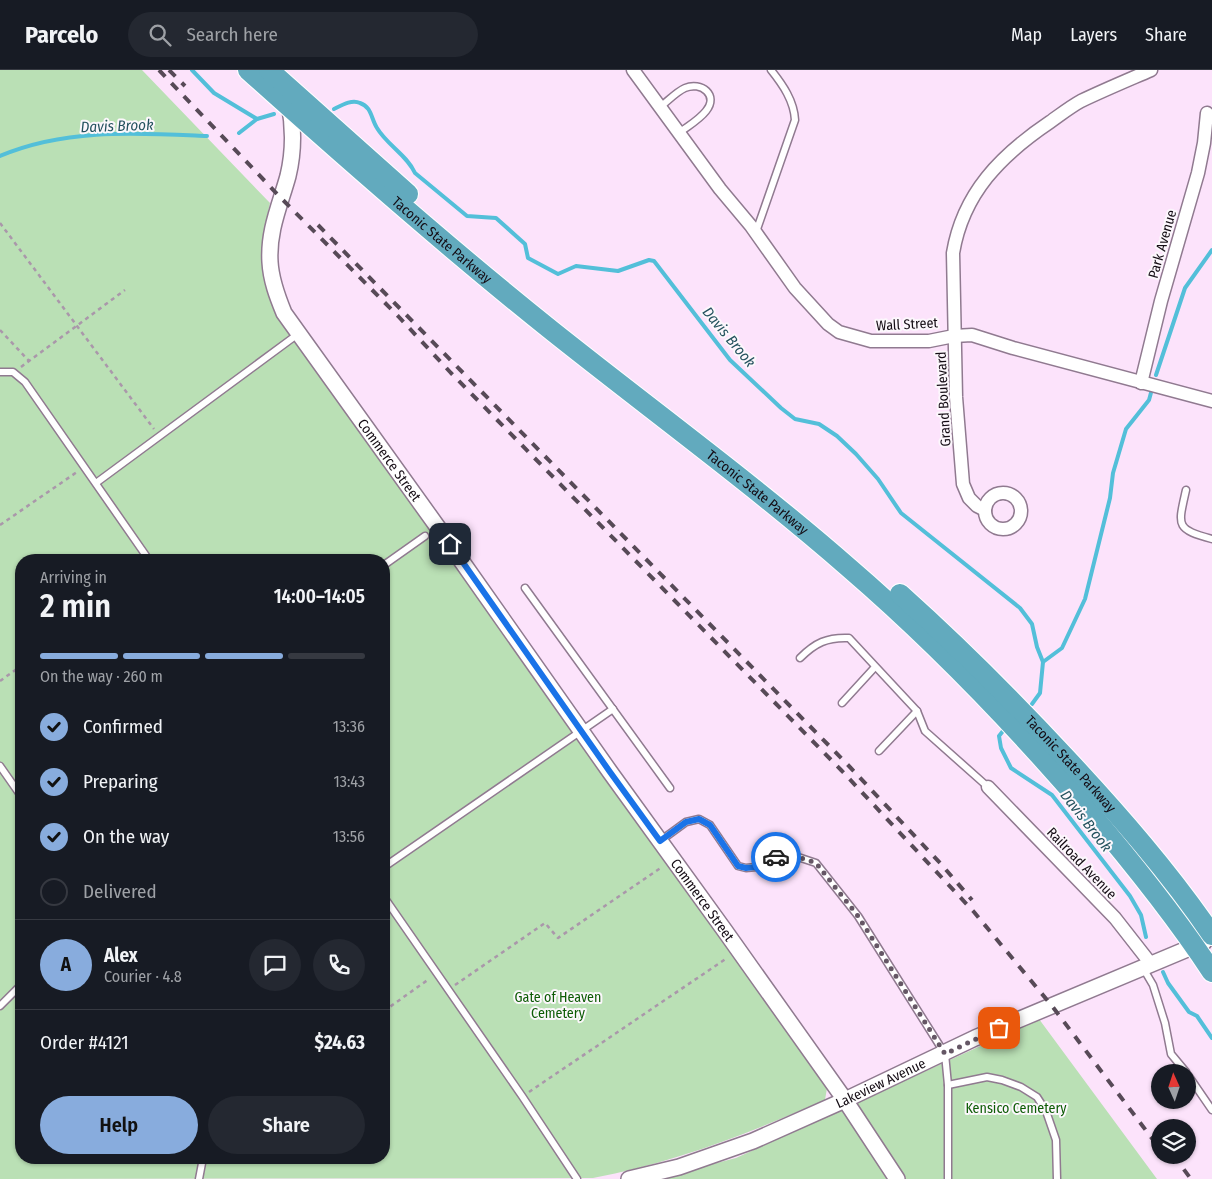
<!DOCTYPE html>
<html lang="en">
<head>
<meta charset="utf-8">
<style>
  :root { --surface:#171b24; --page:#242831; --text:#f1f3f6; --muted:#9ea1a6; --line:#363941; --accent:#88acdd }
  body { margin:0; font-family:"Fira Sans Condensed",sans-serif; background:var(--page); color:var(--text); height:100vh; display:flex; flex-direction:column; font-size:19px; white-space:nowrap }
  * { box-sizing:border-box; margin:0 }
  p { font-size:16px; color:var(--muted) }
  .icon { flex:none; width:28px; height:28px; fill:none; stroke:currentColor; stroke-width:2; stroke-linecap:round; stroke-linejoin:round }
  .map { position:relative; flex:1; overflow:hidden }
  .drawer { position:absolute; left:15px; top:484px; width:375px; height:610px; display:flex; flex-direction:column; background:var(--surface); border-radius:20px; box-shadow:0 1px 4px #0004 }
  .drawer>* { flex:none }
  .needle { width:32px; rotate:357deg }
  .buttons { position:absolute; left:1151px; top:994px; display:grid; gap:10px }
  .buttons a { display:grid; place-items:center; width:45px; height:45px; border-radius:50%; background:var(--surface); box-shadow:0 1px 4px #0004; font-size:25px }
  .pin { position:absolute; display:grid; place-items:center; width:42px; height:42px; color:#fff; margin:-21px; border-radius:10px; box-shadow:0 2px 8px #0006 }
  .courier { position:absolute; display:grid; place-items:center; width:50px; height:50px; margin:-25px; border:4px solid #1a73e8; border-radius:50%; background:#fff; color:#222; box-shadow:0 1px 6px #0007 }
  .head em { font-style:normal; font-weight:600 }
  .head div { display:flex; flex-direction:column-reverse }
  .head { display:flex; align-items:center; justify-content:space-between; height:85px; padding:0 25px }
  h1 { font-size:32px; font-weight:600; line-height:38px }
  .bar { display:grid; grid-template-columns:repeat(4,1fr); gap:8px 5px; align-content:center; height:60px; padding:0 25px }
  .bar i { height:6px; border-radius:4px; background:var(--line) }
  .bar .on { background:var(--accent) }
  .bar p { grid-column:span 4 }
  .line { display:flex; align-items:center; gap:12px; padding:0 25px; border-top:1px solid var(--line) }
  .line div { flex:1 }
  .round { display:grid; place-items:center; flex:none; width:52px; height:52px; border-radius:26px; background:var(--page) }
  ol { padding:0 25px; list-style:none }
  li { display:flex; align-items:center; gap:15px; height:55px }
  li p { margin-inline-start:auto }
  li .icon { padding:5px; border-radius:50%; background:var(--accent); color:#111; stroke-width:4 }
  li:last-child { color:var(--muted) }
  li i { width:28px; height:28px; border:2px solid var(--line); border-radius:50% }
  .action { display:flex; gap:10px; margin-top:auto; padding:10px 25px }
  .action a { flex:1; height:58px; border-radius:30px; background:var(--accent); color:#111; font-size:20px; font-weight:600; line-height:58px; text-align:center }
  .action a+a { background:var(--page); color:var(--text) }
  header { display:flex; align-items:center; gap:30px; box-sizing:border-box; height:70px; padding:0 25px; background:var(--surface); border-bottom:1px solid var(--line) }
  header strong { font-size:24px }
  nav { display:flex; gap:28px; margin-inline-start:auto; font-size:18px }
  .search { width:350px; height:45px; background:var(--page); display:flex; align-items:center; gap:12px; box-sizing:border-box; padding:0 18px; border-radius:28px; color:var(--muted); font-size:19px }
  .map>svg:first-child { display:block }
  .green { fill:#bae0b5; fill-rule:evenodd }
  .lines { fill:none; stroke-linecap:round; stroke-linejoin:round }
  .stream { stroke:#53bfd9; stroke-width:4 }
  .service-casing { stroke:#907a90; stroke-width:9 }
  .minor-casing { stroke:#907a90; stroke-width:15 }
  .tertiary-casing { stroke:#907a90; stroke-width:18 }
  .trunk-casing { stroke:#fff; stroke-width:22 }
  .path { stroke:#aa97aa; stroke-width:2.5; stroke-dasharray:4 4; stroke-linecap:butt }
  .service { stroke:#fff; stroke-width:6 }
  .minor { stroke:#fff; stroke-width:12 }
  .tertiary { stroke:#fff; stroke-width:15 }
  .trunk { stroke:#62aabe; stroke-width:20 }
  .rail { stroke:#574a57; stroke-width:4; stroke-dasharray:9 9; stroke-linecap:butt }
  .done { stroke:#655765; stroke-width:5; stroke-dasharray:0 9 }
  .route { stroke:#1a73e8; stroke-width:6 }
  .labels { text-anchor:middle; stroke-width:4; stroke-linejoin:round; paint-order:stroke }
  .street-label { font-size:14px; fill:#140c14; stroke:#fcf7fc }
  .park-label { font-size:14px; fill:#0d5c05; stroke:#fcf7fc }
  .water-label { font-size:15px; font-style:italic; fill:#24525e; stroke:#fcf7fc }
</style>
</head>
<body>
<header>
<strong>Parcelo</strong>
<div class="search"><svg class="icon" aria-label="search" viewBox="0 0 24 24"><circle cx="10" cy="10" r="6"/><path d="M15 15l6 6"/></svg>Search here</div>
<nav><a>Map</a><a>Layers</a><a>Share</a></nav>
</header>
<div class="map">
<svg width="1212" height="1109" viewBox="0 0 1212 1109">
  <rect width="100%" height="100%" fill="#fce3fb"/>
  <g class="green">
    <path d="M0 0H142L270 133C264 159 260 185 265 211 266 220 271 229 274 238L717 859 827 1018 825 1030C750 1063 674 1093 593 1108L0 1109ZM21 490H384V1088H21Z"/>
    <polygon points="1039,949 1157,1109 654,1109 736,1088"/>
  </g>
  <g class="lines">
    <g class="stream">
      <polyline points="192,0 214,23 257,49"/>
      <path d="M334 39C342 35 352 29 360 33 372 37 371 49 377 58 387 75 407 85 415 103L467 146 496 148 525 174 528 188 558 204 576 196 618 201 649 190 654 191 730 290 781 338 795 349 819 354 837 366 856 384 878 409 901 443 1020 538 1032 554 1037 577 1043 592 1040 623 1032 634"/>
      <polyline points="239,63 257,49 274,44"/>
      <path d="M0 86C66 58 137 63 207 66"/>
      <polyline points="1156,305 1185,218 1212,180"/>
      <polyline points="1043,592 1062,578 1085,529 1110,428 1113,403 1126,359 1149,330 1152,319"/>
      <polyline points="1003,661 999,666 1001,678 1011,698 1052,725 1130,826 1141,845 1146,867"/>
      <polyline points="1163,902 1168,913 1189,942 1197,946 1212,968"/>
    </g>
    <defs>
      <g id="service">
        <path d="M660 37C668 31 676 22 685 18 701 11 719 25 706 41 699 50 688 56 679 63"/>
        <path d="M756 162 795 50C794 31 783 15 771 0"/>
        <polyline points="0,302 13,302 25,312 149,490"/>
        <polyline points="96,413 298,264"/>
        <path d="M1186 420C1178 456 1175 459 1212 469"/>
        <polyline points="384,495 425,466"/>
        <polyline points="525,518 670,718"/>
        <path d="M800 588C815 573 827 567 849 568L917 641 925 661 988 717"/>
        <polyline points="842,633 875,597"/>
        <polyline points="879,681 917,641"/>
        <polyline points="0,696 21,726"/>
        <polyline points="660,771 686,752 699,749 710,755 738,796 746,798 756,797 774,787 781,786 795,786 816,793 858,846 945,984 948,1015 948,1109"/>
        <polyline points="384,797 613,639"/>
        <polyline points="384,827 522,1026 577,1109"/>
        <polyline points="1143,898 1153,915 1165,953 1171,984 1186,1002"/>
        <polyline points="0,936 21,915"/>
        <polyline points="1188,1005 1212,1040"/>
        <polyline points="948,1015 987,1007 1002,1010 1021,1017 1037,1027 1046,1041 1056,1070 1057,1109"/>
        <polyline points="199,1109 203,1088"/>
      </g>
      <g id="minor">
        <polyline points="633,0 720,119 751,156 795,218 828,254 839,262 871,271 929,271 954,266 972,265 1013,278 1212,331"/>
        <polyline points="1141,313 1161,231 1198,103 1204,73 1207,43"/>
        <circle cx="1003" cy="441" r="18"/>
        <path d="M985 440 977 436 969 428 963 414 956 327 953 183C963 123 1001 85 1050 52 1060 45 1070 37 1081 31 1104 20 1128 10 1151 0"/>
        <polyline points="988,717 1115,848 1151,894"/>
      </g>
      <g id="tertiary">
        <path id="s1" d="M289 33C294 58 294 81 288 106 280 135 268 161 270 192 271 210 277 226 284 243L439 459 610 702 725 861 845 1030 897 1109"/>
        <path id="s2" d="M629 1109 679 1097 753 1071 845 1030 975 968 1204 872"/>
      </g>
      <g id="trunk">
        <path id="s3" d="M248 0C347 89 447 177 551 260 650 339 753 414 848 497 934 571 1012 652 1086 738 1131 791 1174 844 1212 902"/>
        <polyline points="269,0 408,124"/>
        <path id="s4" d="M900 524C958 576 1014 632 1067 689 1119 745 1169 802 1212 865"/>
      </g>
    </defs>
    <use href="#service" class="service-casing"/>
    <use href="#minor" class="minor-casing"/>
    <use href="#tertiary" class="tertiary-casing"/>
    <use href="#trunk" class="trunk-casing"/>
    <g class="path">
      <polyline points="0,153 154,359"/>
      <polyline points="0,260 29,291"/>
      <polyline points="21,297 125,220"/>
      <polyline points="0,455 77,402"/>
      <polyline points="0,611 21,596"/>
      <polyline points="455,915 545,853 558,868 662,797"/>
      <polyline points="384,941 429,909"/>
      <polyline points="529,1022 727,888"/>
    </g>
    <use href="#service" class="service"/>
    <use href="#minor" class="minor"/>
    <use href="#tertiary" class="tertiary"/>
    <use href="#trunk" class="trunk"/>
    <g class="rail">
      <polyline points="159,0 281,128 398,246 451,303 842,701 974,842 1052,936 1160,1079"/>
      <polyline points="169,0 185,16"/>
      <polyline points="318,155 848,695 941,794 972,830"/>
      <polyline points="1173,1085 1191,1109"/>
    </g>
  </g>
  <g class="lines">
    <polyline class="done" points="776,787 795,786 816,793 858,846 945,984 999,958"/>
    <polyline class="route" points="450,474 610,702 660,771 686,752 699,749 710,755 738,796 746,798 756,797 776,787"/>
  </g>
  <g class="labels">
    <g class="street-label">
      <text dy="5" stroke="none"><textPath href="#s3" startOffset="258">Taconic State Parkway</textPath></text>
      <text transform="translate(1162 174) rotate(-74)" y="5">Park Avenue</text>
      <text transform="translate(907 254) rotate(-3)" y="5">Wall Street</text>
      <text transform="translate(943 329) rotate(-93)" y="5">Grand Boulevard</text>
      <text dy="5" stroke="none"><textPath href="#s1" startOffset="396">Commerce Street</textPath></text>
      <text dy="5" stroke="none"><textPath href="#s3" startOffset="662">Taconic State Parkway</textPath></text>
      <text dy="5" stroke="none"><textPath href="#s4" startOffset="241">Taconic State Parkway</textPath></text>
      <text transform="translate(1082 793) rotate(46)" y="5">Railroad Avenue</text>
      <text dy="5" stroke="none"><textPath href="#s1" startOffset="936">Commerce Street</textPath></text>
      <text dy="5" stroke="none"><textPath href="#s2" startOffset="270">Lakeview Avenue</textPath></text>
    </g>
    <g class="park-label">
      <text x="558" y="932">Gate of Heaven<tspan x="558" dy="16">Cemetery</tspan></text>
      <text x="1016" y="1043">Kensico Cemetery</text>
    </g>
    <g class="water-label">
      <text transform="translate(117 56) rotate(-2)" y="5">Davis Brook</text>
      <text transform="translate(729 267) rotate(50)" y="5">Davis Brook</text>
      <text transform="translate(1086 751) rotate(52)" y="5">Davis Brook</text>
    </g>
  </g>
</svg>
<div class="buttons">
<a><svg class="needle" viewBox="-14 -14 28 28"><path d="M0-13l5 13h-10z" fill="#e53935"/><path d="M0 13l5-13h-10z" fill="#9ea1a6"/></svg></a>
<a><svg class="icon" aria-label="layers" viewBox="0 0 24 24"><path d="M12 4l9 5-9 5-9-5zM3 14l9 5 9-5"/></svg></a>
</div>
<div class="pin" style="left:999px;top:958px;background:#ea580c"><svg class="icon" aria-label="bag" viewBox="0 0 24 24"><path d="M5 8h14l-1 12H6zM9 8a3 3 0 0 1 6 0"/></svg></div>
<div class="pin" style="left:450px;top:474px;background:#1f2937"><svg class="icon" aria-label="home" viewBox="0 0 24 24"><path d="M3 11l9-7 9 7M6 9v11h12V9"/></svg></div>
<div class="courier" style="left:776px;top:787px"><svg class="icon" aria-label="car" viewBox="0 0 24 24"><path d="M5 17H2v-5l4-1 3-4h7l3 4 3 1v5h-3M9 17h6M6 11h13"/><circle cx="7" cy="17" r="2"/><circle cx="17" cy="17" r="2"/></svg></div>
<section class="drawer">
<div class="head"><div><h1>2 min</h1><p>Arriving in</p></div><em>14:00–14:05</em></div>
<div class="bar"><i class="on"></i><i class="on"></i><i class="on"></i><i></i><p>On the way · 260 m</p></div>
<ol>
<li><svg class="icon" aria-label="check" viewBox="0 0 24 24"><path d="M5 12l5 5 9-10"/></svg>Confirmed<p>13:36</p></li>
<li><svg class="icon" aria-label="check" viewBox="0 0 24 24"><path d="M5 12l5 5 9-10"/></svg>Preparing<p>13:43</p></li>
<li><svg class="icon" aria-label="check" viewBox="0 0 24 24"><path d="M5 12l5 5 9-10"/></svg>On the way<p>13:56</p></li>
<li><i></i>Delivered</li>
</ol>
<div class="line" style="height:90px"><b class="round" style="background:var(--accent);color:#111">A</b><div><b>Alex</b><p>Courier · 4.8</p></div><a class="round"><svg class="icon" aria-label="chat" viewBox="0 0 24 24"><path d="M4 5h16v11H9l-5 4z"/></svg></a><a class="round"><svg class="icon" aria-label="phone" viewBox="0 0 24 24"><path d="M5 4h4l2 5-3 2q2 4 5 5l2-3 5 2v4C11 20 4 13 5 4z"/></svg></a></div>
<div class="line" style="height:65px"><div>Order #4121</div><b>$24.63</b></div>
<div class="action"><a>Help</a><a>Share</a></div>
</section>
</div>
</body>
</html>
